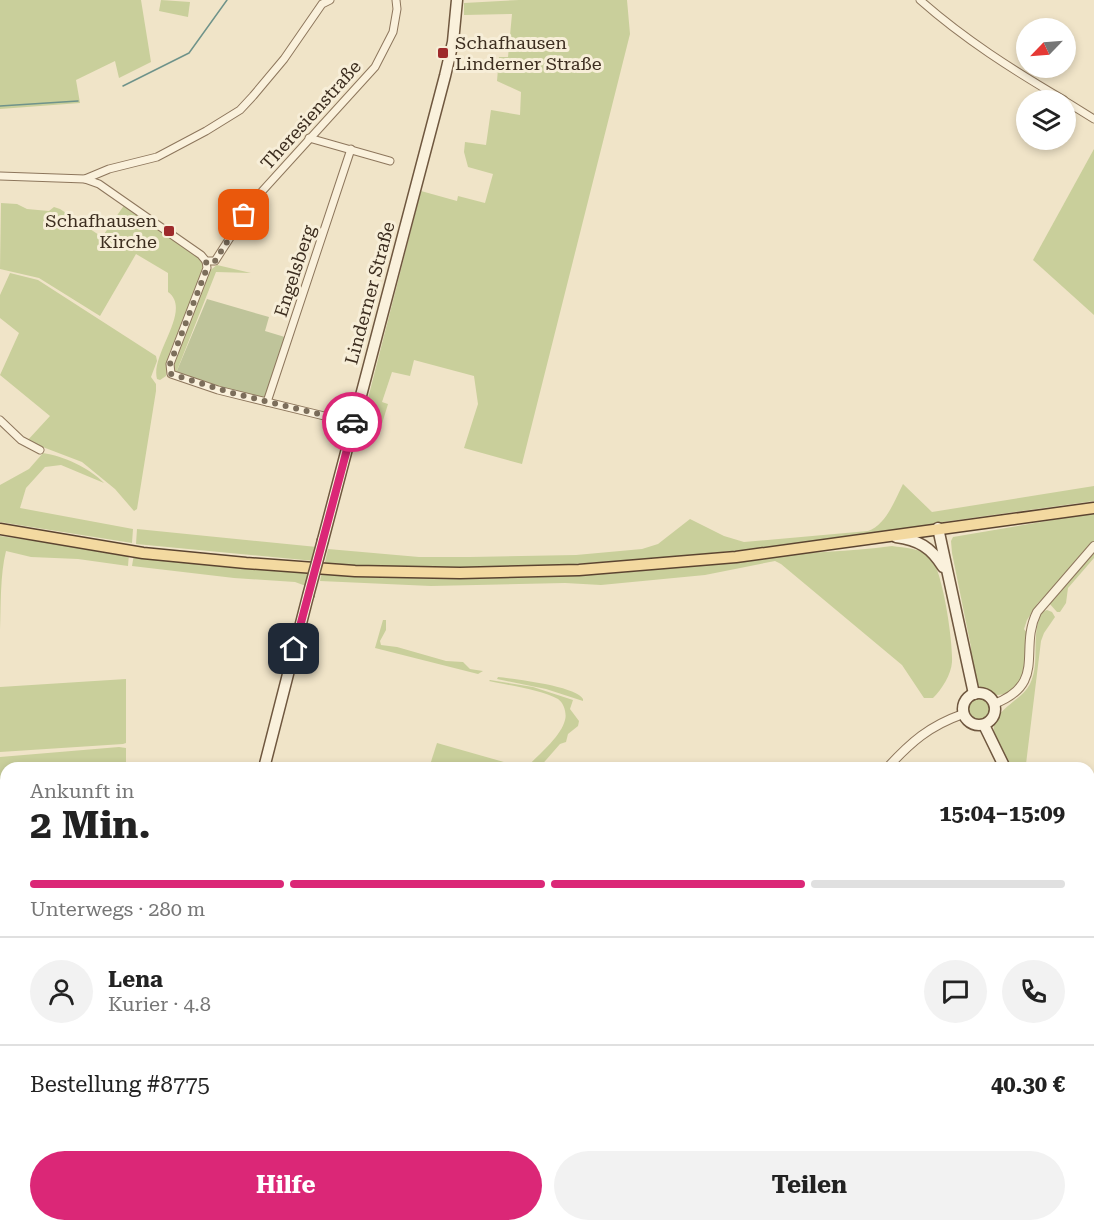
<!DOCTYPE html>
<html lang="de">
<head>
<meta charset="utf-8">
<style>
  :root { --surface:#fff; --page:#f2f2f2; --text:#222; --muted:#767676; --line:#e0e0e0; --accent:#db2777 }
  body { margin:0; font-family:"Roboto Serif",serif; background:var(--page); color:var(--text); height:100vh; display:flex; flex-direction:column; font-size:22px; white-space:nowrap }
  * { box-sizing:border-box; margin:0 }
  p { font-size:20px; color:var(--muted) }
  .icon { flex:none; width:33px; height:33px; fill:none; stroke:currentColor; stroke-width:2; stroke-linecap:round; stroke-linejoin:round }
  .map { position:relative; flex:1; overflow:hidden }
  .details { position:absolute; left:0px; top:762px; width:1095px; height:470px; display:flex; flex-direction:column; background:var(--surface); border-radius:18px 18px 0 0; box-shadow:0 3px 9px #0003 }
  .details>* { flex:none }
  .needle { width:39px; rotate:245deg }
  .buttons { position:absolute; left:1016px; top:18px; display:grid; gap:12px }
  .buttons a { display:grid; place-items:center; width:60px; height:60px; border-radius:50%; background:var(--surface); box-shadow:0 3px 9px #0003; font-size:30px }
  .pin { position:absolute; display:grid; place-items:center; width:51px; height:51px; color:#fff; margin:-26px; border-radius:12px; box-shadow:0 3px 9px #0006 }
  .courier { position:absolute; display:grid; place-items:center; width:60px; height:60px; margin:-30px; border:4px solid #db2777; border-radius:50%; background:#fff; color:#222; box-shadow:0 2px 8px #0007 }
  .overview em { font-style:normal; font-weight:700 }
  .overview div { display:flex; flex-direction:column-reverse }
  .overview { display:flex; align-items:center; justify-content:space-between; height:102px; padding:0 30px }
  h1 { font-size:39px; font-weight:700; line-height:45px }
  .bar { display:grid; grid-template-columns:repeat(4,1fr); gap:9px 6px; align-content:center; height:72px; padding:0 30px }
  .bar i { height:8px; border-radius:4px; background:var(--line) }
  .bar .current { background:var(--accent) }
  .bar p { grid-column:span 4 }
  .line { display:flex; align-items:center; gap:15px; padding:0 30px; border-top:2px solid var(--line) }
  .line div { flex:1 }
  .round { display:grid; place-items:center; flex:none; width:63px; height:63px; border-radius:32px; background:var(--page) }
  .button { display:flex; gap:12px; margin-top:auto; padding:12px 30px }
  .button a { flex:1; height:69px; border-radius:36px; background:var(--accent); color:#fff; font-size:24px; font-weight:700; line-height:69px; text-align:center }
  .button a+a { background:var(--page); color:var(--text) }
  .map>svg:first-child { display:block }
  .green { fill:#c9cf9b }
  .cemetery { fill:#bfc49a }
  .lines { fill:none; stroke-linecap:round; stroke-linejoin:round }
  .stream { stroke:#6f938a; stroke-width:1.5 }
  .minor-casing { stroke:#8d765c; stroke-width:9 }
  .tertiary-casing { stroke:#8d765c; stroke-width:10 }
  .secondary-casing { stroke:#6f573f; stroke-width:13 }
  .primary-casing { stroke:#5b4430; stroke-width:13 }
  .minor { stroke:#faf1dc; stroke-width:7 }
  .tertiary { stroke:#faf1dc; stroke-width:8 }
  .secondary { stroke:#faf1dc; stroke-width:10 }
  .primary { stroke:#f3d9a0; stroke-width:10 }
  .secondary-bridge-casing { stroke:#6f573f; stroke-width:13; stroke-linecap:butt }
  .secondary-bridge { stroke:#faf1dc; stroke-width:10 }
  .done { stroke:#7c6e5b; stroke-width:6; stroke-dasharray:0 10.8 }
  .route { stroke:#db2777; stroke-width:8 }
  .poi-dot { fill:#9e2a2b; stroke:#f7eed8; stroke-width:2 }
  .labels { text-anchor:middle; stroke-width:6; stroke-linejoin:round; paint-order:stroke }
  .poi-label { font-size:18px; fill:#3d2e20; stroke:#f7eed8; text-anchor:start }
  .street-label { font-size:18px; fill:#3d2e20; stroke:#f7eed8 }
</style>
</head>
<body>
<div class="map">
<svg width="1094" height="1231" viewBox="0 0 1094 1231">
  <rect width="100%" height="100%" fill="#f0e4c8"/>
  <g class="green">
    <polygon points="0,0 141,0 151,62 119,78 115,61 76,80 80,103 0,109"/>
    <polygon points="161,0 190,2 188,17 159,11"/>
    <polygon points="519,0 627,0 630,34 522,464 464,448 478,404 474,376 414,360 410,376 392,372 382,402 388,404 381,427 362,422 421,191 457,201 458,196 485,203 493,174 468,167 464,152 465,142 486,145 491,110 520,115 521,92 497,81 499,57 508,57 512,14 464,15 464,3"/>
    <polygon points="1094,149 1094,315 1033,260"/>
    <path d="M1 203 17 204 27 209 49 211 54 207 60 209 102 237 125 204 203 260 205 268 169 354 166 376 160 380 157 379C150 354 193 310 168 292V273L136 254 100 316 39 278 0 269Z"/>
    <polygon points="217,265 251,273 216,272 176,373 173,370 173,363 208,272"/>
    <polygon points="10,273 38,280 156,356 157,361 151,377 156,384 156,391 137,509 134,511 115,489 82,462 27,441 50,416 0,375 19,333 0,318 0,295"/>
    <polygon points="348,424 350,425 315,561 136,544 137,529 317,547"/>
    <path d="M43 453C63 456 90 468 104 483L61 465 45 467 26 488 20 508 133 529 132 543 0 522V485L29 469Z"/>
    <path d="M903 484 932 512 1094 486V501L943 522 868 536 777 547 646 559 559 565 445 568 324 566 328 549 419 557H470L576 555 642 549 658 544 690 519 724 536 744 542 868 531C886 525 895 500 903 484Z"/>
    <path d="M1094 513V545L1038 603 1027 620 1024 629 1027 633C1026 645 1029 665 1023 676 1016 692 996 703 981 688 972 679 970 659 971 647L952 553 951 541 953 537Z"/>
    <path d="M0 536 129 554 128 566 78 559 31 557 6 551C0 575 1 605 0 630Z"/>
    <path d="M892 546C905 548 921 548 931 558 943 572 953 642 952 662 951 675 942 689 933 698H924L902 665 781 564 775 561 705 575 601 585 565 583 431 586 320 581 322 571C428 579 536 580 642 571 683 567 723 560 764 556 807 552 849 552 892 546Z"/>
    <polygon points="1094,549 1094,558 1068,588 1066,603 1060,612 1057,612 1049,603"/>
    <polygon points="134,554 313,571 306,586 295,582 234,578 132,566"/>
    <path d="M1047 610 1052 612 1055 617 1044 633 1041 641 1026 764 1027 768H1011C1004 756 991 740 994 726 998 707 1021 701 1030 684 1041 662 1030 635 1042 612Z"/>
    <polygon points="383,620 386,620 386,630 380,641 381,645 397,647 446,661 463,662 470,669 483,671 478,674 375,648"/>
    <path d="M498 677C515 679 576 686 583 699V701L546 689 497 679Z"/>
    <polygon points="126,679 126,743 123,744 0,752 0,687"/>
    <path d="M490 680 533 687 573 700 570 709 579 721 578 726 568 734 566 742 560 744 539 768H526C537 756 561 737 565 720 567 714 564 703 558 699 542 690 507 685 489 681Z"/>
    <circle cx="978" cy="709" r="12"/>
    <polygon points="437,743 525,768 429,768"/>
    <polygon points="119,747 126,748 126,768 6,768 6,789 0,786 0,757"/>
    <polygon points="0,908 6,908 6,979 0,980"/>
    <polygon points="6,982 6,1057 0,1058 0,983"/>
    <polygon points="0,1120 5,1120 6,1130 6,1205 3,1205 6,1206 6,1226 40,1226 38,1231 0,1231"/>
    <polygon points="749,1226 1018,1226 1024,1231 744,1231"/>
  </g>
  <g class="cemetery">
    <polygon points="207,299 269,317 265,331 288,338 266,400 176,373"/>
    <polygon points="480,1226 635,1226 641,1231 475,1231"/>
  </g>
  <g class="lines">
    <g class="stream">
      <polyline points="123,86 189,53 227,0"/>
      <polyline points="0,106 78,101"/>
    </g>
    <defs>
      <g id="minor">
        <path d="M920 0C964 39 1013 70 1064 100"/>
        <polyline points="1065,101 1094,119"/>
        <polyline points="309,138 390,161"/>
        <polyline points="0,176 85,179 109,169 157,157 206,131 240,110 253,96 284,59 322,4 330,0"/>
        <polyline points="85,179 99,184 201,255 206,261 215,261 255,199 375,67 393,32 397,9 396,0"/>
        <polyline points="206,261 207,268 170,364 171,374 218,390 353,423"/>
        <polyline points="267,402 351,149"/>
        <polyline points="0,420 21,440 40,450"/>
        <polyline points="0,906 6,906"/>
        <polyline points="0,1060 6,1059"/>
        <polyline points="272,1226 274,1231"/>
        <polyline points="346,1231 347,1226"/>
      </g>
      <g id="tertiary">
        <path d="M994 704C1048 683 1018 650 1037 612L1094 546"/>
        <path d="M887 768C911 742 929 726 963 714"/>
        <polyline points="460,1231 465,1226"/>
      </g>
      <g id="secondary">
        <polyline points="938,528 974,694"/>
        <path d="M896 537C918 540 931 547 943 567"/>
        <polyline points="323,540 445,76 453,42 457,0"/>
        <circle cx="979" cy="709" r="16"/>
        <polyline points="984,725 1005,768"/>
        <polyline points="264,768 308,596"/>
        <polyline points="1089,867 1094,871"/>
        <polyline points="173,1231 174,1226"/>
      </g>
      <polyline id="primary" points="0,529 143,553 246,563 355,571 460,573 579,570 736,557 1094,508"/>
    </defs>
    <use href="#minor" class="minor-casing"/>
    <use href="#tertiary" class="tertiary-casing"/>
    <use href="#secondary" class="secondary-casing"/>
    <use href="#primary" class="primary-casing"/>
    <use href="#minor" class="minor"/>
    <use href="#tertiary" class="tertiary"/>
    <use href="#secondary" class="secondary"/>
    <use href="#primary" class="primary"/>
    <defs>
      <polyline id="secondary-bridge" points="308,596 323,540"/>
    </defs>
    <use href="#secondary-bridge" class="secondary-bridge-casing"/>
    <use href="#secondary-bridge" class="secondary-bridge"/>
  </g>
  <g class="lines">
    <polyline class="done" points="244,215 215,261 206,261 207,268 170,364 171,374 232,393 352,422"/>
    <polyline class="route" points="294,649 354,423 352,422"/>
  </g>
  <g class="poi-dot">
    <rect x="437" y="47" width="12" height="12" rx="3"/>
    <rect x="163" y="225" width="12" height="12" rx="3"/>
  </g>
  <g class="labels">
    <g class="poi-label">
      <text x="455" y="49">Schafhausen<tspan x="455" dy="21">Linderner Straße</tspan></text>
      <text x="157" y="227" text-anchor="end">Schafhausen<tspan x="157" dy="21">Kirche</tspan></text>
    </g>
    <g class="street-label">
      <text transform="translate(311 115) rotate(-48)" y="6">Theresienstraße</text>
      <text transform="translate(295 271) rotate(-72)" y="6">Engelsberg</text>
      <text transform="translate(370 293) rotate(-75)" y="6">Linderner Straße</text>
    </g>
  </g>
</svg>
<div class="buttons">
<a><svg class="needle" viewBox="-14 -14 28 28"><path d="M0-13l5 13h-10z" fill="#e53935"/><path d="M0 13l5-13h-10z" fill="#767676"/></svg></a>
<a><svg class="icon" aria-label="layers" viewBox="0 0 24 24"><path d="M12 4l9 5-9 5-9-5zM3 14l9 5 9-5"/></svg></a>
</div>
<div class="pin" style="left:244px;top:215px;background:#ea580c"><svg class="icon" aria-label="bag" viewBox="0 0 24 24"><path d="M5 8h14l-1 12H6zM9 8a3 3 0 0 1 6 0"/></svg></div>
<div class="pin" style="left:294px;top:649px;background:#1f2937"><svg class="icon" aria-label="home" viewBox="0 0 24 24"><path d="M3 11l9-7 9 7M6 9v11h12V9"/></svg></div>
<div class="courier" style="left:352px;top:422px"><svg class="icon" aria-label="car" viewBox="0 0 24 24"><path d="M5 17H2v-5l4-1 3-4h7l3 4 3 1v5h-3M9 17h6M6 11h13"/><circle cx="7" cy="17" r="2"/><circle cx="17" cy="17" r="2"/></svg></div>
<section class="details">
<div class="overview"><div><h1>2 Min.</h1><p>Ankunft in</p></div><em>15:04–15:09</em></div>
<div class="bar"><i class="current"></i><i class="current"></i><i class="current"></i><i></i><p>Unterwegs · 280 m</p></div>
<div class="line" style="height:108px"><a class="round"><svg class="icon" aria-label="person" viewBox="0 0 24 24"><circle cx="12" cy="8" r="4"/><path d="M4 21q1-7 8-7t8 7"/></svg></a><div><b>Lena</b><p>Kurier · 4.8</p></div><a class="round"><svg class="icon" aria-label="chat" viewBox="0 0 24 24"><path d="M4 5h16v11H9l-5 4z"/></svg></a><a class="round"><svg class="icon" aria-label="phone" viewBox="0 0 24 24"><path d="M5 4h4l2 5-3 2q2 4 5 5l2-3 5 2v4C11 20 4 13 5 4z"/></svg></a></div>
<div class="line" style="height:78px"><div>Bestellung #8775</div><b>40.30 €</b></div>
<div class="button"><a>Hilfe</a><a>Teilen</a></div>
</section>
</div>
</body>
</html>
